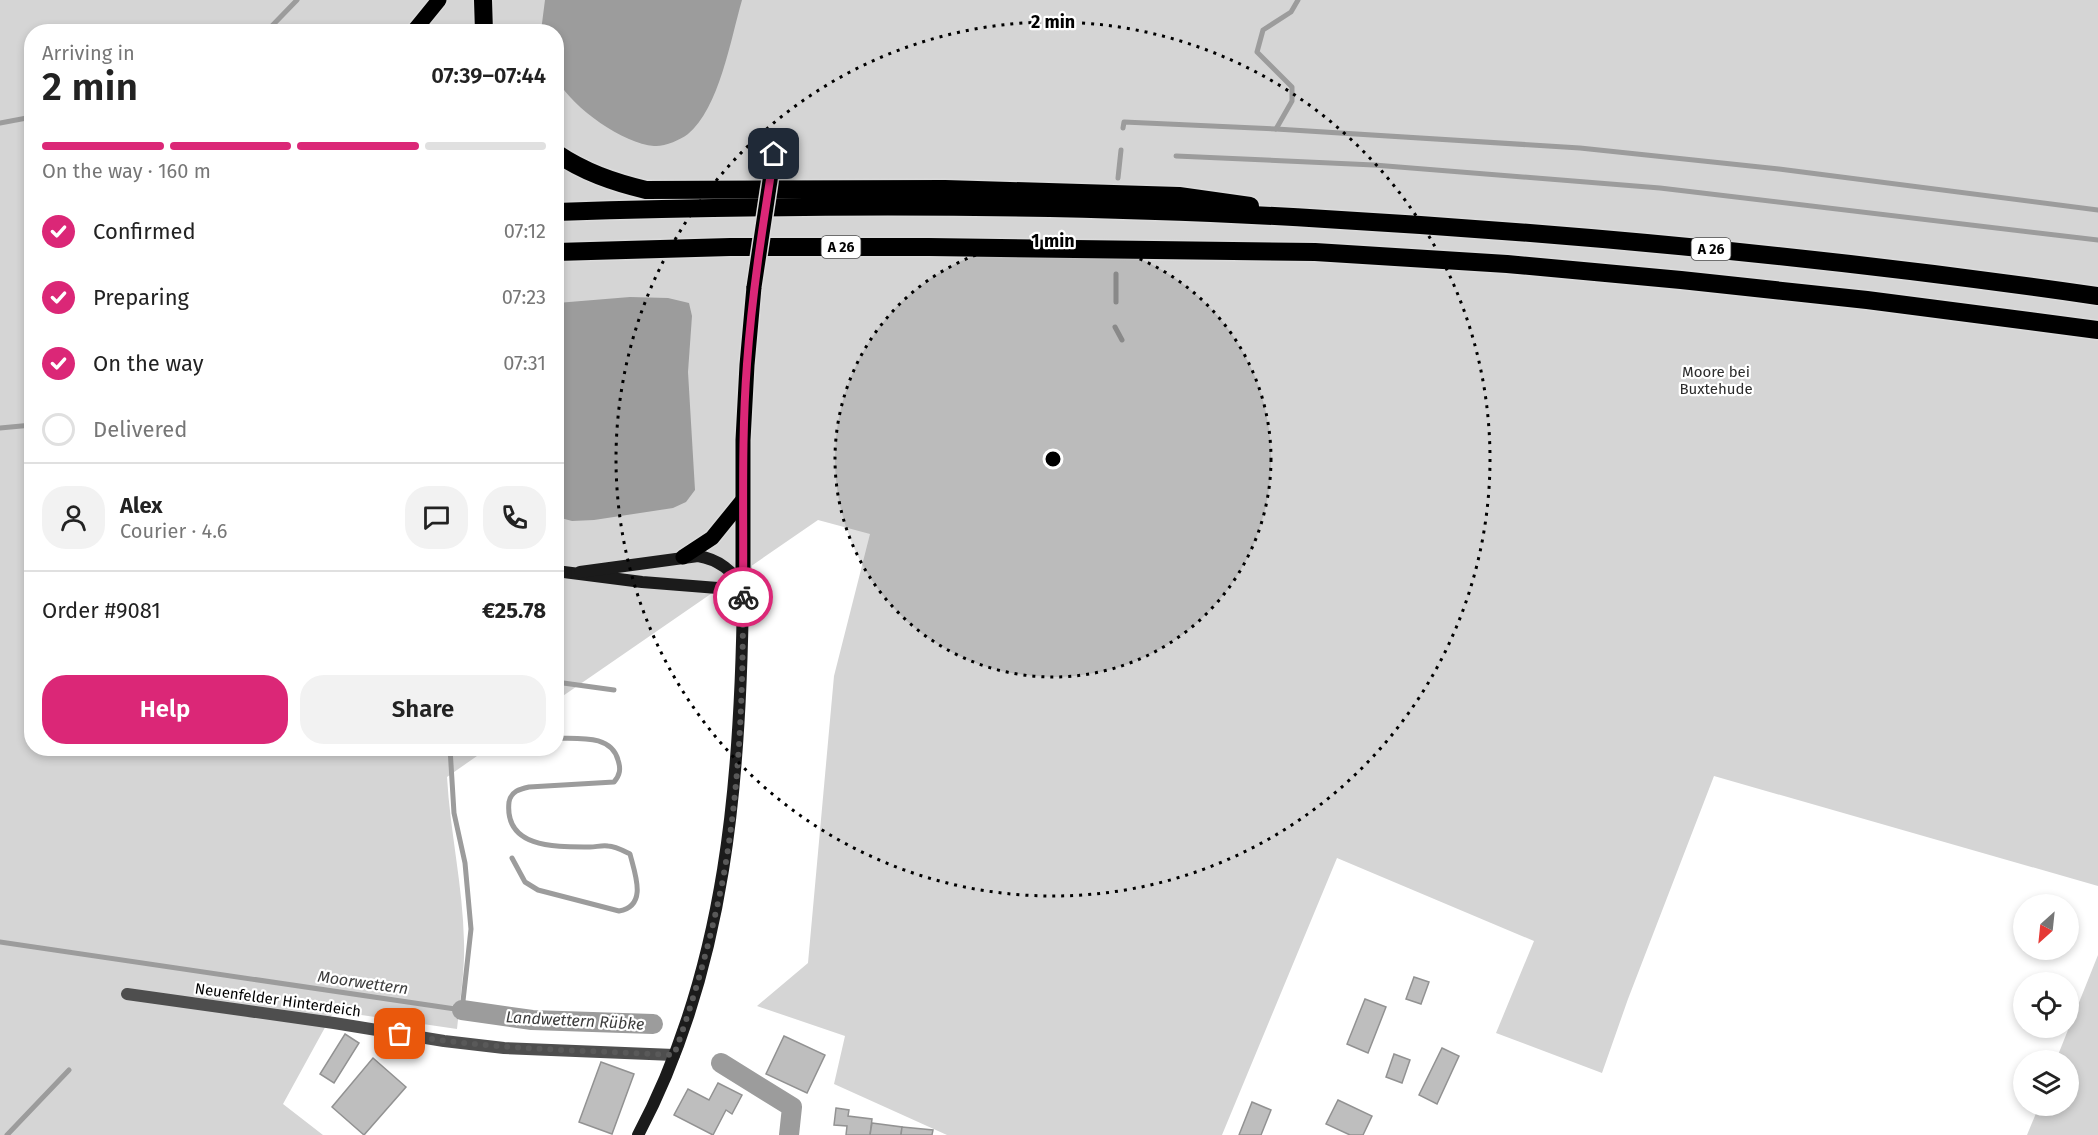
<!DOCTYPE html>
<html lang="en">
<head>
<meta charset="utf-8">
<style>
  :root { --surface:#fff; --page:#f2f2f2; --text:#222; --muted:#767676; --line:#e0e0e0; --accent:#db2777 }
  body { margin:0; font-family:"Fira Sans",sans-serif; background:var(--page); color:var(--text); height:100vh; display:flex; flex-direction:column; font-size:22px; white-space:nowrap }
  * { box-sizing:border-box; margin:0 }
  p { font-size:20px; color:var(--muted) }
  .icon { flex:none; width:33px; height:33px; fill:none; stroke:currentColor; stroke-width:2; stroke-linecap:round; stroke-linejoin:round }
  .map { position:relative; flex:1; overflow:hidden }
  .drawer { position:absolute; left:24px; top:24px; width:540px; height:732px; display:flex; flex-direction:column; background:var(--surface); border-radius:24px; box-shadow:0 3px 9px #0003 }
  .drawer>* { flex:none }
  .needle { width:39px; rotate:207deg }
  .controls { position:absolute; left:2013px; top:894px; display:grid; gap:12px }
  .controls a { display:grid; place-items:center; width:66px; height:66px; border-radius:50%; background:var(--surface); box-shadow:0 3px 9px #0003; font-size:30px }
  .pin { position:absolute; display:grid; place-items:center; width:51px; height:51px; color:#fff; margin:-26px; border-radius:12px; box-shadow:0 3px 9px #0006 }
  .courier { position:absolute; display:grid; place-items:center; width:60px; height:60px; margin:-30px; border:4px solid #db2777; border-radius:50%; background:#fff; color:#222; box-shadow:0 2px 8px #0007 }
  .head em { font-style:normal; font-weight:600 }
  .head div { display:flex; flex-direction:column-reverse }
  .head { display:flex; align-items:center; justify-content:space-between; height:102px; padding:0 18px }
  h1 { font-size:39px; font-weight:600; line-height:45px }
  .bar { display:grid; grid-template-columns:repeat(4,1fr); gap:9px 6px; align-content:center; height:72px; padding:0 18px }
  .bar i { height:8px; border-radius:4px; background:var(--line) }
  .bar .current { background:var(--accent) }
  .bar p { grid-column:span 4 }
  .line { display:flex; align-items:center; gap:15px; padding:0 18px; border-top:2px solid var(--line) }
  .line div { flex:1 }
  .round { display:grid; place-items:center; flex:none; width:63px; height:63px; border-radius:24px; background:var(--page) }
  ol { padding:0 18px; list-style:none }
  li { display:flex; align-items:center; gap:18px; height:66px }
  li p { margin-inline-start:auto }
  li .icon { padding:6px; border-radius:50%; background:var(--accent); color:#fff; stroke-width:4 }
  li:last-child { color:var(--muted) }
  li i { width:33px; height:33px; border:3px solid var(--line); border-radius:50% }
  .cta { display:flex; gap:12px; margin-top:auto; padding:12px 18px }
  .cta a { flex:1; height:69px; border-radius:24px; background:var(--accent); color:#fff; font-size:24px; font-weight:600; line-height:69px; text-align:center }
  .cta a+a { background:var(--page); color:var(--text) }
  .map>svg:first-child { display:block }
  .green { fill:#d5d5d5 }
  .water { fill:#9c9c9c }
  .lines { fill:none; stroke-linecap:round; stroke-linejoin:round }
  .stream { stroke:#9c9c9c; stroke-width:5 }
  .canal { stroke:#9c9c9c; stroke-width:20 }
  .building { fill:#bebebe; stroke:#929292; stroke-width:1.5 }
  .primary-casing { stroke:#dbdbdb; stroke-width:18 }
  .highway-casing { stroke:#dbdbdb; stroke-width:21 }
  .street { stroke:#4e4e4e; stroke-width:12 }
  .secondary { stroke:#1b1b1b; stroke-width:12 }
  .primary { stroke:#000; stroke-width:15 }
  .highway { stroke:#000; stroke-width:18 }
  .primary-bridge-casing { stroke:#dbdbdb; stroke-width:18; stroke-linecap:butt }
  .primary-bridge { stroke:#000; stroke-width:15 }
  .done { stroke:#595959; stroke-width:6; stroke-dasharray:0 10.8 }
  .route { stroke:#db2777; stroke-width:8 }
  .ring { fill:none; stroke:#000; stroke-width:3; stroke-dasharray:3 6 }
  .labels { text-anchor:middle; stroke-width:4.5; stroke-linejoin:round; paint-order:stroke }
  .shield { fill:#fff; stroke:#4c4c4c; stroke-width:1.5 }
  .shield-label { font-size:14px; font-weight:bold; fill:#000 }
  .park-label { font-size:15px; fill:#2c2c2c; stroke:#fff }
  .street-label { font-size:15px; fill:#000; stroke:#fff }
  .water-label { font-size:16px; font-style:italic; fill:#3d3d3d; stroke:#fff }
  .centre { fill:#000; stroke:#fff; stroke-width:3 }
  .ring-label { font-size:18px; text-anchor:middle; font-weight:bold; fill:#000; stroke:#fff; stroke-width:4.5; stroke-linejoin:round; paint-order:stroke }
</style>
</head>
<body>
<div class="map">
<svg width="2098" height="1135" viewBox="0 0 2098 1135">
  <rect width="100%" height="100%" fill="#fff"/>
  <g class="green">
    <path d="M0 0H2098V886L1714 776 1628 999 1602 1073 1496 1033 1534 941 1337 858 1222 1135H947L834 1084 845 1036 757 1006 808 963 834 676 870 534 818 520 557 700 556 32H32V748L487 749 447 777C450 832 463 886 464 942 465 970 460 1000 457 1029L334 1011 283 1104 323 1135H0Z"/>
    <polygon points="2098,955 2098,1135 2027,1135 2039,1106 2068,1106 2068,1060 2056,1060"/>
  </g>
  <g class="water">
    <path d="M545 0H742C731 38 719 109 688 134 680 140 664 147 654 146 624 144 573 108 558 81 553 72 556 43 556 32L541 31Z"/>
    <polygon points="630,297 668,298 689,303 692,316 688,372 695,490 686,502 673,508 594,520 572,521 557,517 557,303"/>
  </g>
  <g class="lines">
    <g class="stream">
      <polyline points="1298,0 1291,12 1263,30 1257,52 1292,87 1292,101 1276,129 1580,148 1779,169 2098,210"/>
      <polyline points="266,32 297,0"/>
      <polyline points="0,123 32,117"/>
      <polyline points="1123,128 1124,122 1276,129"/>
      <polyline points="1176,156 1374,165 1660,188 2098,240"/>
      <polyline points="1118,178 1121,150"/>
      <polyline points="1116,302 1116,274"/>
      <polyline points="1115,327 1122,340"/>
      <polyline points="0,428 32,425"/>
      <polyline points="556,682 614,690"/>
      <path d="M512 858 525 882 538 890 619 911C648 906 635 874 630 854 624 851 615 846 608 846 602 845 596 847 590 847 557 847 504 849 509 802 511 791 520 789 529 787L614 782C620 775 621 769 618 760 611 734 578 739 556 738"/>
      <polyline points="0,942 462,1010 471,929 465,863 454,813 450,748"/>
      <polyline points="7,1135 69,1070"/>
    </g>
    <g class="canal">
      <polyline points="462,1010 532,1020 653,1024"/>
      <polyline points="721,1063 792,1107 789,1135"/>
    </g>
  </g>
  <g class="building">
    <polygon points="1414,977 1429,982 1421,1004 1406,999"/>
    <polygon points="1365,999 1386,1007 1368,1053 1347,1044"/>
    <polygon points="345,1034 359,1043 334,1083 320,1074"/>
    <polygon points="784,1036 825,1055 807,1093 766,1074"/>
    <polygon points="1442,1048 1459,1056 1437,1104 1419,1095"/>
    <polygon points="1394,1054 1410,1060 1402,1083 1386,1077"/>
    <polygon points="373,1058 406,1087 364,1135 332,1107"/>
    <polygon points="601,1062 634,1074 612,1134 579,1122"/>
    <polygon points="718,1083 742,1095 732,1114 726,1110 713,1135 674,1115 688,1089 709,1100"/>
    <polygon points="1338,1100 1372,1116 1363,1135 1350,1135 1326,1124"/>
    <polygon points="1252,1102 1271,1110 1261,1135 1239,1135"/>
    <polygon points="836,1108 849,1110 848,1116 872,1119 870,1135 846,1135 847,1126 834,1125"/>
    <polygon points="872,1123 902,1127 901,1135 870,1135"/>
    <polygon points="902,1127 933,1130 932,1135 901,1135"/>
  </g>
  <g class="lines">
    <defs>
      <g id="primary">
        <polyline points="413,32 439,0"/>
        <polyline points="683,557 712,538 742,501"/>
        <polyline points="743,590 743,440 747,365 754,287"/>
      </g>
      <g id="highway">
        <polyline points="483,0 484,32"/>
        <path d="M556 153C584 172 613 182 646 190L945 189 1179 196 1250 206"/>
        <path d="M556 212C812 204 1069 203 1325 219 1584 234 1842 259 2098 296"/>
        <polyline points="556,252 730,247 929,247 1315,252 1507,264 1681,280 1867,300 2098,330"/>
      </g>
    </defs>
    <use href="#primary" class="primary-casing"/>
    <use href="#highway" class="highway-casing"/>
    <polyline class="street" points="127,994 334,1023 444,1041 504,1048 674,1055"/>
    <g class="secondary">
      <polyline points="556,571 642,582 743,590"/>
      <path d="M580 572 698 556C717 559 735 571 743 590 741 775 727 968 638 1135"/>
    </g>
    <use href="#primary" class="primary"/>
    <use href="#highway" class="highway"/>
    <defs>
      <polyline id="primary-bridge" points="754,287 774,154"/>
    </defs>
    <use href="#primary-bridge" class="primary-bridge-casing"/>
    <use href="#primary-bridge" class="primary-bridge"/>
  </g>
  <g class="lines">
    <path class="done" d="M400 1034C491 1050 582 1050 674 1055 694 1000 710 942 722 884 740 790 743 692 743 597"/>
    <path class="route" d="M743 597C744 519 741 442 747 364 752 293 763 224 774 154"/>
  </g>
  <circle cx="1053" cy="459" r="218" fill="#000" fill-opacity=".12"/>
  <g class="ring">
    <circle cx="1053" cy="459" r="218"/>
    <circle cx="1053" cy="459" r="437"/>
  </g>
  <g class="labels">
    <g class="shield">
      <rect x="821.5" y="236" width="39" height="22" rx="4.5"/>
      <rect x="1691.5" y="238" width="39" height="22" rx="4.5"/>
    </g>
    <g class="shield-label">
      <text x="841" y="252">A 26</text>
      <text x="1711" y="254">A 26</text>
    </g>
    <g class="park-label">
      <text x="1716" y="377">Moore bei<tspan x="1716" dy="17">Buxtehude</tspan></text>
    </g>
    <g class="street-label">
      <text transform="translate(278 1000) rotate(8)" y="5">Neuenfelder Hinterdeich</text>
    </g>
    <g class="water-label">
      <text transform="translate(363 982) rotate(8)" y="6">Moorwettern</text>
      <text transform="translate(575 1020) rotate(3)" y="6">Landwettern Rübke</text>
    </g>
  </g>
  <circle cx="1053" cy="459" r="9" class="centre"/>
  <g class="ring-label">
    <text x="1053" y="28">2 min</text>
    <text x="1053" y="247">1 min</text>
  </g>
</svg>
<div class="controls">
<a><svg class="needle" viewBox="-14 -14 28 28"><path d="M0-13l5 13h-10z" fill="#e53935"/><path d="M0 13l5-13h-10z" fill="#767676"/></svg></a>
<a><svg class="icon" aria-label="locate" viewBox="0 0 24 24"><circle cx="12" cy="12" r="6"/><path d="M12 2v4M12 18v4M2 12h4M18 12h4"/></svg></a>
<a><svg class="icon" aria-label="layers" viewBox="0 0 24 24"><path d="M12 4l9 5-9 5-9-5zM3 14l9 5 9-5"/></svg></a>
</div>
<div class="pin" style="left:400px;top:1034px;background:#ea580c"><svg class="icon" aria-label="bag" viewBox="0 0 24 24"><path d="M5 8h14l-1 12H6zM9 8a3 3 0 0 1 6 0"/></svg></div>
<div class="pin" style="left:774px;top:154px;background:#1f2937"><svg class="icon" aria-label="home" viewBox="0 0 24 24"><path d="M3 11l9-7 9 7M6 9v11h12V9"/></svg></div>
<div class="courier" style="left:743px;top:597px"><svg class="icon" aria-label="bike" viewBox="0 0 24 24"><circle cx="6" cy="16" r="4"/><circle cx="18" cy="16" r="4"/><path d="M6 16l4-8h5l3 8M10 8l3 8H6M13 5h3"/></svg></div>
<section class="drawer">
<div class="head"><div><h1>2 min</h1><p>Arriving in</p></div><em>07:39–07:44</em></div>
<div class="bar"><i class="current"></i><i class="current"></i><i class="current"></i><i></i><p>On the way · 160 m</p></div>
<ol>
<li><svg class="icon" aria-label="check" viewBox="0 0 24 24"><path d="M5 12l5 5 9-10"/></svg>Confirmed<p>07:12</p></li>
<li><svg class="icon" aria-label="check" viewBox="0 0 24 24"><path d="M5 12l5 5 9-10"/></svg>Preparing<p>07:23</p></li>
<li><svg class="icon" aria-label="check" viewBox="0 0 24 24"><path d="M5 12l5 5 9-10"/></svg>On the way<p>07:31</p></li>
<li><i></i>Delivered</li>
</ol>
<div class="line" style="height:108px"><a class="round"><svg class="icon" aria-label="person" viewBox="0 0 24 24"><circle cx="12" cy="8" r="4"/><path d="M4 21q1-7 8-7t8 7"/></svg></a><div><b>Alex</b><p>Courier · 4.6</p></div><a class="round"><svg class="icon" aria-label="chat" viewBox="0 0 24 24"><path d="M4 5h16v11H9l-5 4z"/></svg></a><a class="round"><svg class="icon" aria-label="phone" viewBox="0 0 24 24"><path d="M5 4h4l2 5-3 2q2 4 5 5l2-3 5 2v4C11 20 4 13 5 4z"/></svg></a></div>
<div class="line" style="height:78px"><div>Order #9081</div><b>€25.78</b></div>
<div class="cta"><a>Help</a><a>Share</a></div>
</section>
</div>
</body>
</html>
